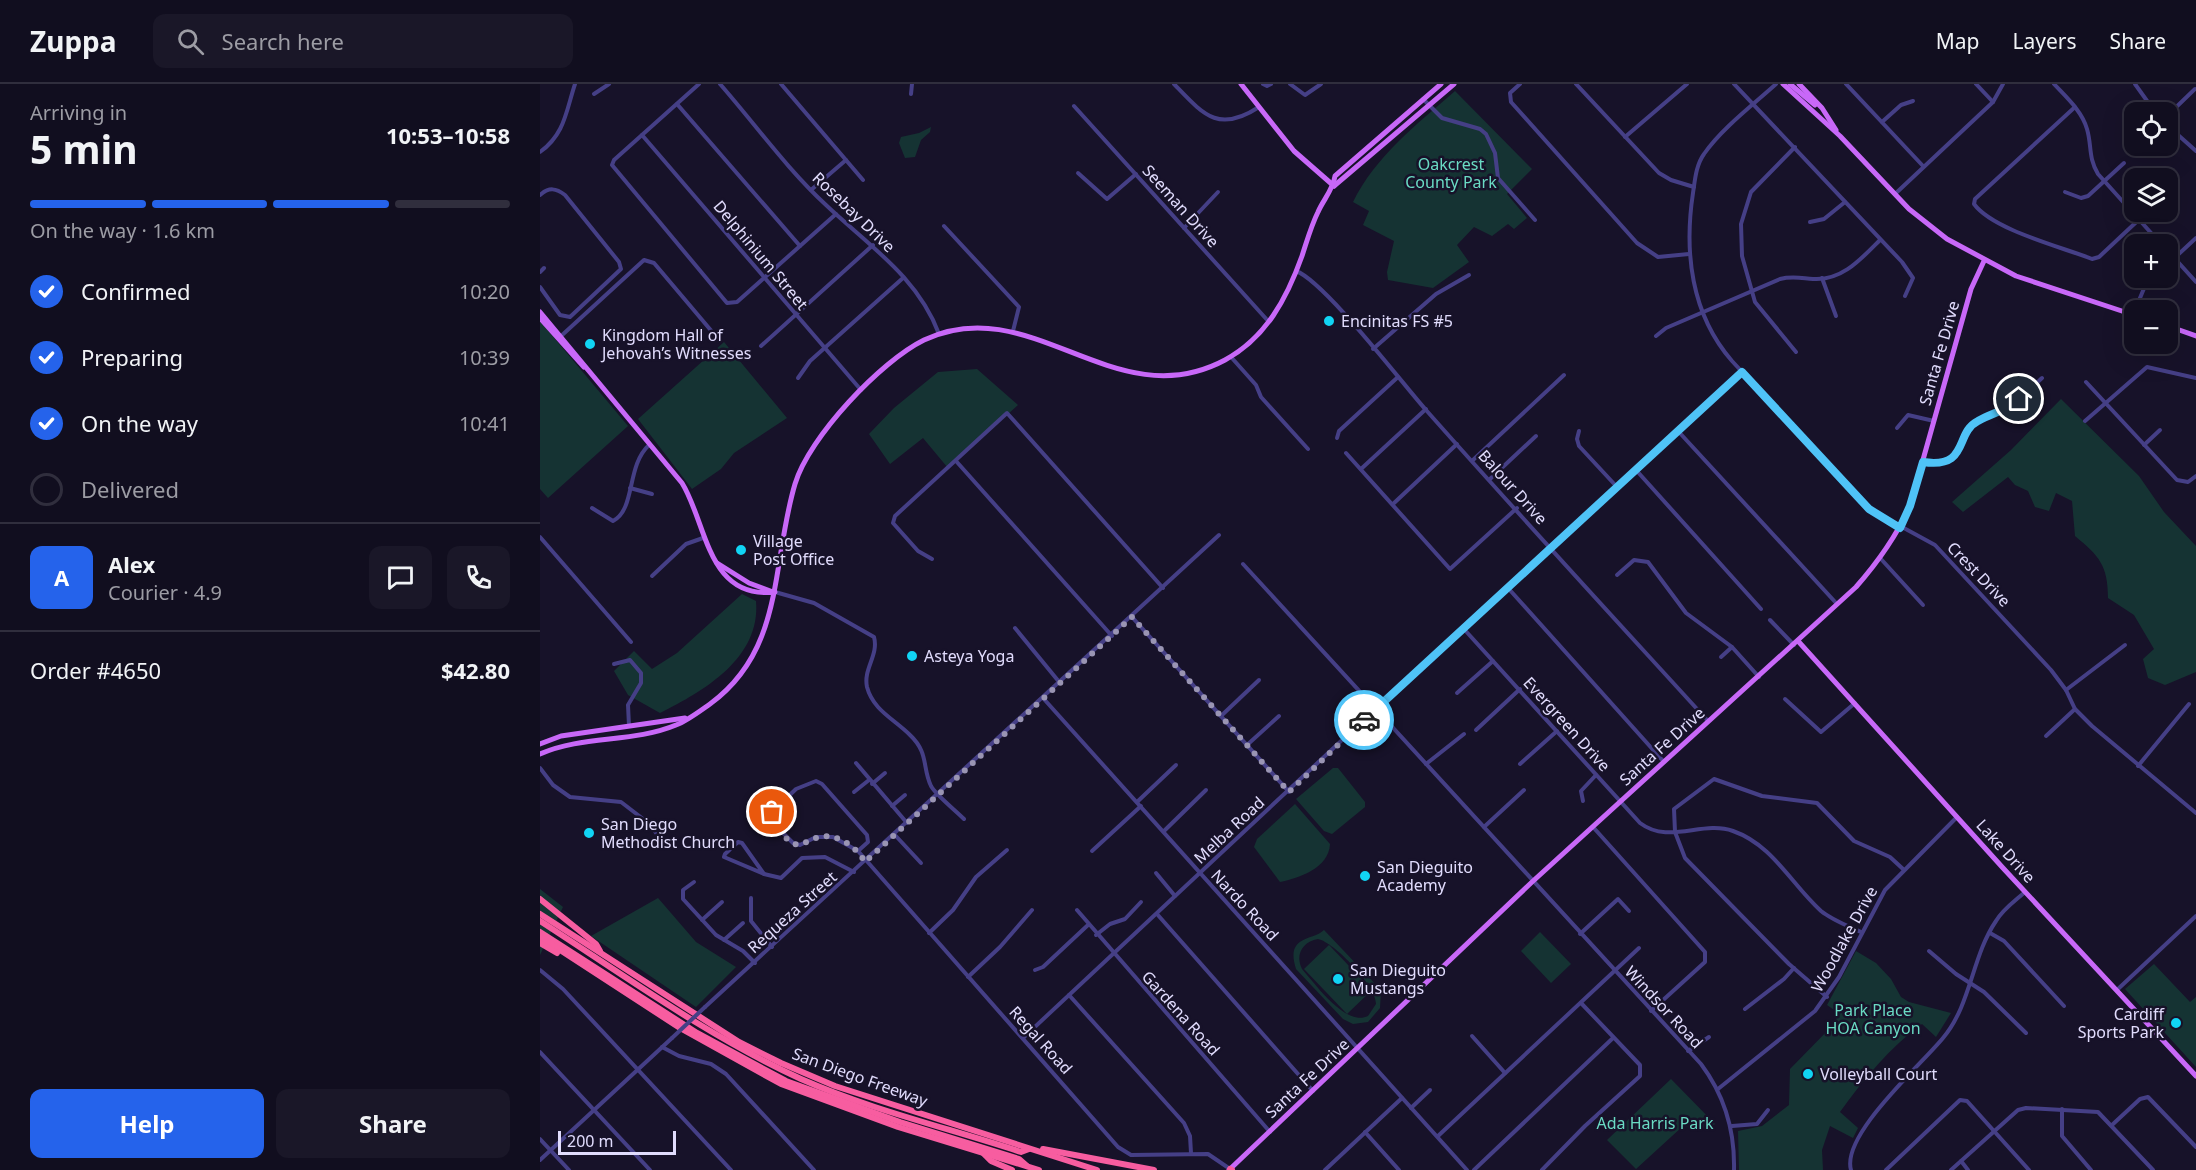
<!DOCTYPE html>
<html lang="en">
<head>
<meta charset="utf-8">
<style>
  :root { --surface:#110e1f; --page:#1a1728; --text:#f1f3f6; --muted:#9c9ca4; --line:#302e3d; --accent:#2563eb }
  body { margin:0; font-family:"Noto Sans",sans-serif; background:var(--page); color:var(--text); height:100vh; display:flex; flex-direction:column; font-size:22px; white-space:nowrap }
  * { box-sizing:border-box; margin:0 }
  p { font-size:20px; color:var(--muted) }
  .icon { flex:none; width:33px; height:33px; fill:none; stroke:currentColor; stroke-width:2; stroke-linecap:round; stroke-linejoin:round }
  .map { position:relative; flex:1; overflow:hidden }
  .drawer { display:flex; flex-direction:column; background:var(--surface); width:540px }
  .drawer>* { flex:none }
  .tools { position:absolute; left:1584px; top:18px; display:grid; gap:12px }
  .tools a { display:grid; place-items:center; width:54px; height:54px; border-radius:12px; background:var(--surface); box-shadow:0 6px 24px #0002,0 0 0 2px var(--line); font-size:30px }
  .scale { position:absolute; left:18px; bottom:15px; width:118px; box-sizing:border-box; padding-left:6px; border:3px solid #e1dcfd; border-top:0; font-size:16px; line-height:21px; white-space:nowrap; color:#e1dcfd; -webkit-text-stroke:4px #171229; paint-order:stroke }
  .pin { position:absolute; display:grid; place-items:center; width:51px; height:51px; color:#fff; margin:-26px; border:3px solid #fff; border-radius:50%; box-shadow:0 2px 6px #0007 }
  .courier { position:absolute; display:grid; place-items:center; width:60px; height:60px; margin:-30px; border:4px solid #4fc3f7; border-radius:50%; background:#fff; color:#222; box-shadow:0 2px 8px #0007 }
  .headline em { font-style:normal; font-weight:700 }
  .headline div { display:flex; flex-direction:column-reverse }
  .headline { display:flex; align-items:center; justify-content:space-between; height:102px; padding:0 30px }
  h1 { font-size:39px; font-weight:700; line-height:45px }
  .bar { display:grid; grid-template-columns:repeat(4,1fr); gap:9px 6px; align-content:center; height:72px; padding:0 30px }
  .bar i { height:8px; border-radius:4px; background:var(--line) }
  .bar .current { background:var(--accent) }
  .bar p { grid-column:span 4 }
  .line { display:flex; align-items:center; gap:15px; padding:0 30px; border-top:2px solid var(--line) }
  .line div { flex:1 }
  .round { display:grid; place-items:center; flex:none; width:63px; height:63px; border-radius:12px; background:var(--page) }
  ol { padding:0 30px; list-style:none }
  li { display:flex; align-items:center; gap:18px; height:66px }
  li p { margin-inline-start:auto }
  li .icon { padding:6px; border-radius:50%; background:var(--accent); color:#fff; stroke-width:4 }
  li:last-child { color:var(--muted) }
  li i { width:33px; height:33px; border:3px solid var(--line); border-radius:50% }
  .primary-button { display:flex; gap:12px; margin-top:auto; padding:12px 30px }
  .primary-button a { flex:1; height:69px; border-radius:12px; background:var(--accent); color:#fff; font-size:24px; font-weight:700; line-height:69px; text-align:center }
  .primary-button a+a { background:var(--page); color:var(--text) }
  header { display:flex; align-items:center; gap:36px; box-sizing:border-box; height:84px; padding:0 30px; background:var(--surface); border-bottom:2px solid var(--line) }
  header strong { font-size:28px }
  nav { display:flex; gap:33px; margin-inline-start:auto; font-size:21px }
  .search { width:420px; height:54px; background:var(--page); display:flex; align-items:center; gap:15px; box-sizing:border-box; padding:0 21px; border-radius:12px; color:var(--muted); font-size:22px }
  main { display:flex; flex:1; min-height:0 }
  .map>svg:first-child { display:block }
  .green { fill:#153333; fill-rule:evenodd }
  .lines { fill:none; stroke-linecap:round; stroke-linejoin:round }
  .minor { stroke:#453f86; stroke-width:4 }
  .major { stroke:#c868f8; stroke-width:5 }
  .highway { stroke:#f75da0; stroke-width:6 }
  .minor-bridge { stroke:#453f86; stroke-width:4 }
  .done { stroke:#9a95b3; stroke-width:6; stroke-dasharray:0 10.8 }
  .route { stroke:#4fc3f7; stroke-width:8 }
  .poi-dot { fill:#11d4f4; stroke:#171229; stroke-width:2 }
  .labels { text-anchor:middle; stroke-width:5; stroke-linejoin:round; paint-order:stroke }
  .park-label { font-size:16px; fill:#6adbc4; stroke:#171229 }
  .street-label { font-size:16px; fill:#e1dcfd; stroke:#171229 }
  .poi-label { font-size:16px; fill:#e1dcfd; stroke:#171229; text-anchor:start }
</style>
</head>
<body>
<header>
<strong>Zuppa</strong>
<div class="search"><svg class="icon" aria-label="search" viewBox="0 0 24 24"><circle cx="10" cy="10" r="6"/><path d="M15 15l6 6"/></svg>Search here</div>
<nav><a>Map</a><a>Layers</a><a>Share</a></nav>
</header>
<main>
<section class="drawer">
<div class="headline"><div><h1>5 min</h1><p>Arriving in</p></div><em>10:53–10:58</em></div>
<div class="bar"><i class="current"></i><i class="current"></i><i class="current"></i><i></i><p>On the way · 1.6 km</p></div>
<ol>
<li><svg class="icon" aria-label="check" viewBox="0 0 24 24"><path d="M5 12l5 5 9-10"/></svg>Confirmed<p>10:20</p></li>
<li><svg class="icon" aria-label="check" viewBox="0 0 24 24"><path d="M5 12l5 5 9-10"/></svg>Preparing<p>10:39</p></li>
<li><svg class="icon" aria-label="check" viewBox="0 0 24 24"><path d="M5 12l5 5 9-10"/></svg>On the way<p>10:41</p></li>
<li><i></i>Delivered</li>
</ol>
<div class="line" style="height:108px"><b class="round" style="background:var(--accent);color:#fff">A</b><div><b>Alex</b><p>Courier · 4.9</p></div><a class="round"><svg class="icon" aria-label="chat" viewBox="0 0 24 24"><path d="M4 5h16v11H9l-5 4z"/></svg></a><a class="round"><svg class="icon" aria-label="phone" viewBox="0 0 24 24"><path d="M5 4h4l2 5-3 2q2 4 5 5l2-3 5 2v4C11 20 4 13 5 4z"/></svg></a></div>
<div class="line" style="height:78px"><div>Order #4650</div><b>$42.80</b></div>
<div class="primary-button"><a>Help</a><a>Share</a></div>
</section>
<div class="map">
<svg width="1656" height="1086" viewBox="0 0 1656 1086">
  <rect width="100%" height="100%" fill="#171229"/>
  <g class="green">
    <path d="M915 7 992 85 967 110 987 134 974 145 968 140 952 152 934 143 917 161 929 178 893 204 848 196 847 188 854 157 823 141 829 127 813 118C835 73 877 40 915 7Z"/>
    <polygon points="391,43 390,48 381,56 375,73 365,74 359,59 361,53 379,49"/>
    <polygon points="0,237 88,342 8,414 0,405"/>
    <polygon points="184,258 247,334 194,369 181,385 152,405 98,335"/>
    <polygon points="437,285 478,321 408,384 383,354 350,380 329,350 354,324 398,288"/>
    <path d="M1521 315 1599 392 1624 428 1656 462V588L1625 601 1608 594 1603 575 1614 565 1594 531 1568 514C1568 481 1559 472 1535 452L1532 417 1516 409 1509 427 1495 423 1488 407 1475 401 1468 393 1423 428 1412 418 1471 366Z"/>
    <path d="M202 510 216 517C221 574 164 607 120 629L88 611 74 587 94 567 112 585 137 569Z"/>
    <polygon points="793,684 798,684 825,718 825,723 792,750 784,747 756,715"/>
    <path d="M755 720 790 760C789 784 759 794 740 798L714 763 717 755Z"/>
    <polygon points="0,805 23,823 0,871"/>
    <polygon points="118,814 156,858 196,883 156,923 51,852"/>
    <path d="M784 846 841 906 840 924 828 938 813 940 803 935 756 885C745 851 773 857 784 846ZM778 855C794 858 837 903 836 920L828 932C806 943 776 901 762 885 755 871 762 858 778 855Z"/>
    <polygon points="1000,848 1031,880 1011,899 981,867"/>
    <polygon points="789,861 832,906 807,930 764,885"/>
    <path d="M1316 867 1336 879 1351 895 1361 913 1369 918 1411 929 1396 953 1382 940C1350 963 1323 996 1300 1028L1318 1044 1313 1054 1290 1042 1282 1066 1283 1086H1199L1198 1047 1222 1042 1249 1021 1250 985 1296 938 1297 928 1287 921Z"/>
    <polygon points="1614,880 1650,918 1656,913 1656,983 1585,905"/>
    <polygon points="1131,995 1175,1040 1168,1045 1143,1042 1096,1085 1067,1056"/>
  </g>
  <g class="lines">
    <g class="minor">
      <polyline points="159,0 74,76 72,81 187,219 197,218 296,130"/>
      <path d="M180 0C215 40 247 85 286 121 328 161 378 193 399 250"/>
      <polyline points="241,0 323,96"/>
      <path d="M634 0C663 30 678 50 719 23"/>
      <polyline points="723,0 727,2 731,0"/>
      <polyline points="750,0 765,11 781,0"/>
      <polyline points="980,0 970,9 971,18 1097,159 1118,173 1149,170"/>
      <polyline points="1036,0 1119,89 1131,96 1154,103"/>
      <polyline points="1194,0 1362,178 1373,194 1365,212"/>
      <path d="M1236 0C1214 20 1181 45 1164 70 1156 81 1155 96 1153 109 1144 168 1151 230 1192 277L1329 425 1395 461 1511 586 1526 606 1535 625 1552 642 1656 729"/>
      <polyline points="1306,0 1383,82"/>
      <polyline points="1436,0 1453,18"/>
      <path d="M1514 0C1526 13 1542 27 1547 45 1552 62 1548 73 1558 90L1621 160"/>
      <polyline points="1595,0 1615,28"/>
      <polyline points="54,10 69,0"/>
      <polyline points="371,10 372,0"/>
      <polyline points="883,15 902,34 940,45 946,50 955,69 958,94 995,136"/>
      <polyline points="137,20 260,162"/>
      <polyline points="534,22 729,238"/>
      <path d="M1535 23 1435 115 1434 120C1453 146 1522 163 1552 175L1559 173 1607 128"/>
      <polyline points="1628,31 1655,5"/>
      <polyline points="1342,38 1361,21 1373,17"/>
      <polyline points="1628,42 1656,67"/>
      <polyline points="102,51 321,306"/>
      <polyline points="1085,53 1147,0"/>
      <polyline points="1255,63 1211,108 1201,140 1202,172 1215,218 1256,268"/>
      <path d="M0 68C25 50 26 27 35 0"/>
      <polyline points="538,89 567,115 596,90"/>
      <polyline points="271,106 306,76"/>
      <polyline points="1525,108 1541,114 1548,112 1584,79"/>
      <polyline points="1355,110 1453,18 1463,0"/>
      <path d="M0 111C9 103 16 104 25 111L79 178 81 185 30 233 20 231 0 203"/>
      <polyline points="1270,138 1284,135 1305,118"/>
      <polyline points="404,142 479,223 473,247"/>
      <polyline points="644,144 678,108"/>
      <polyline points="1628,167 1656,198"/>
      <polyline points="1628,180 1656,154"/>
      <path d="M756 187C784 197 862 299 886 326 979 431 1074 534 1168 637"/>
      <polyline points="0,188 4,184"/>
      <polyline points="1282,194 1296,232"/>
      <polyline points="1595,226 1605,202 1613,194"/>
      <path d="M1116 252 1126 244 1240 195C1252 192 1260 194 1273 195 1302 197 1321 175 1340 156"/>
      <polyline points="20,253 104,176 114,179 174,250"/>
      <polyline points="221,262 333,161"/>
      <polyline points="833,265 896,210 929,191"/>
      <polyline points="691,273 716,301 721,313 768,365"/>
      <polyline points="258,294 270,277 363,194"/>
      <polyline points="1546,298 1637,396 1648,398 1656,392"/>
      <polyline points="1545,337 1607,283 1656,294"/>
      <polyline points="1357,344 1368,331 1394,337"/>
      <polyline points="1039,347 1037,355 1039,362 1077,403"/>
      <polyline points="1138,347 1297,520"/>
      <polyline points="797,354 799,347 858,293"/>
      <polyline points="1604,361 1620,346"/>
      <polyline points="806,369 910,485 977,424"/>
      <polyline points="933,376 1024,291"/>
      <polyline points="416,377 572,552"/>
      <path d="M1383 378C1430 385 1413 352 1436 337 1445 332 1458 332 1467 325 1480 317 1491 304 1502 294"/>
      <polyline points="821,385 886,325"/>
      <polyline points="1096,386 1221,525"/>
      <polyline points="950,395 996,352"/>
      <polyline points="90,404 112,410"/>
      <polyline points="853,420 917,360"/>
      <path d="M52 424 73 437C96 425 86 382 109 361"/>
      <polyline points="0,453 91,558"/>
      <polyline points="392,475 378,467 353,439 355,432 467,329 623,504"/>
      <polyline points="1341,475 1383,521"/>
      <path d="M703 480 1161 980C1185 1012 1195 1046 1194 1086"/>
      <polyline points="1077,491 1094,476 1108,478 1146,529 1192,563 1219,593"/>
      <polyline points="112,492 146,460 163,454"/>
      <polyline points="968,504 1124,678"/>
      <path d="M235 508 274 519 334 553C339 571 323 585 327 603 333 626 354 635 370 651 389 669 382 683 391 702 396 711 415 726 424 735"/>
      <polyline points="592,533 749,708"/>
      <polyline points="1230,536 1254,561"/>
      <polyline points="475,544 520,599"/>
      <path d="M923 544 1100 739C1129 761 1162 736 1193 747 1233 761 1251 800 1281 827 1292 836 1308 842 1321 848"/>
      <polyline points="1181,573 1192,563"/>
      <polyline points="74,580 90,576 101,589 101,599 88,621 89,642"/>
      <polyline points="1526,606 1585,561"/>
      <polyline points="917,609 953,577"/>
      <polyline points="503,614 927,1086"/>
      <polyline points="1245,615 1281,648 1315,619"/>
      <polyline points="681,632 719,596"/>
      <polyline points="936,646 980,605"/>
      <polyline points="1506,652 1535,625"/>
      <polyline points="707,661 739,632"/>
      <polyline points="316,679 367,739"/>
      <polyline points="886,680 924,650"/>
      <polyline points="980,680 1017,647"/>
      <polyline points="1598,682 1649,620"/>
      <polyline points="0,684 13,701 30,713 81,718 107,738 122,756"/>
      <polygon points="276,697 282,700 327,751 328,758 318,767 293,753 276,753 260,761 253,759 231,737 232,728 256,705"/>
      <polyline points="332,700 345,689"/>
      <polyline points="314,708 329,696"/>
      <polyline points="1043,717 1041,707 1056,691"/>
      <polyline points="597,718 636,681"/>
      <polyline points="352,722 365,711"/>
      <polyline points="944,743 984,706"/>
      <polyline points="1053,743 1165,868 1165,878 1111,927"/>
      <polyline points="624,747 666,706"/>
      <polyline points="354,750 381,779"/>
      <polygon points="198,758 202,759 224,790 184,773 185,770"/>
      <polyline points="318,767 578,1063 591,1071 668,1070 690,1085"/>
      <polyline points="552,767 601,722"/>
      <polyline points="616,789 635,812"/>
      <polyline points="224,790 241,794 262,774 285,773 314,788"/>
      <polyline points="154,798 143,806 143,815 176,851 203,867 215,879"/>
      <polyline points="211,814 211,837 232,863"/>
      <polyline points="537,826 730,1048"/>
      <polyline points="617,830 773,1007"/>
      <polyline points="162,836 182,818"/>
      <polyline points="389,849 413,826 436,793 467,766"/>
      <polyline points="1450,849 1464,857 1524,922"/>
      <polyline points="1040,850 1078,815 1089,827"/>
      <polyline points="556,851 570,840 585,835 601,818"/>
      <polyline points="184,856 203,839"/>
      <polyline points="1389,867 1416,890 1444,908 1486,949"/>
      <polyline points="0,886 23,905 191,1086"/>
      <polyline points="495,886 503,883 548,841"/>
      <polyline points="428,893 460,863 492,826"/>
      <polyline points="1578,905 1656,832"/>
      <polyline points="529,911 644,1039 650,1052 651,1069"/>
      <polyline points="1287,913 1249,880 1145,774 1135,748 1134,725 1174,695 1222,712 1277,719 1314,757 1350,773 1363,785"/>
      <polyline points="165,923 679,451"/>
      <polyline points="1205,925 1244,895 1254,884"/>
      <polyline points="932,952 965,989"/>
      <polyline points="483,954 861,601 1202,288"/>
      <polyline points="122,963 139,972 171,980 186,990 274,1086"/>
      <polyline points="1148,967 1169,953"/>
      <polyline points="0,968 110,1086"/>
      <polyline points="1178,1005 1275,927 1299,893 1345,806 1417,733"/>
      <polyline points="871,1024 890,1006"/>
      <polyline points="1522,1025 1522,1052 1551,1086"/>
      <polyline points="1572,1041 1600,1015 1608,1013 1656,1063"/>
      <polyline points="1192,1042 1217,1040 1228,1026"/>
      <polyline points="825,1048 859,1086"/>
      <polyline points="898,1052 1099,864"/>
      <polyline points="0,1055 29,1086"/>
      <polyline points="0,1076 132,954"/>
      <polyline points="1421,1077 1428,1086"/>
      <polyline points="785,1086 862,1014"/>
      <polyline points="934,1086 1073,954"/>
      <polyline points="1002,1086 1045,1042 1100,992 1100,981 1041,919"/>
      <path d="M1311 1086C1301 1051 1381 981 1403 954 1431 921 1432 872 1456 837 1463 825 1475 817 1485 808"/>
      <polyline points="1346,1086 1420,1016 1427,1017 1489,1086"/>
      <polyline points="1411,1086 1478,1026 1486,1024 1558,1028 1613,1086"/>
    </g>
    <g class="major">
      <polyline points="701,0 754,67 794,102"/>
      <polyline points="1243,0 1300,52 1369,125 1407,155 1476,192 1594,231"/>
      <polyline points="1250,0 1275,21"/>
      <polyline points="1259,0 1282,24 1296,46"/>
      <polyline points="794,102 914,0"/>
      <path d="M0 228 142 399C167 439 167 516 235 508"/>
      <polyline points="0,234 44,283"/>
      <polyline points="1628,242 1656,252"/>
      <polyline points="177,479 209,499 233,508"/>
      <polyline points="1258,557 1463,784 1656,992"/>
      <polyline points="0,660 21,652 145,634"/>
      <path d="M0 670C43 651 93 659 136 641 147 637 160 627 170 620 245 565 231 480 255 400 269 353 341 277 384 256 491 205 575 335 685 276 726 254 747 214 762 172 767 157 771 142 778 128 783 116 793 106 795 92L901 0"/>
      <path d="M689 1086 992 798 1316 503C1338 478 1356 453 1370 422L1431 205 1444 177"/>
    </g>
    <g class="highway">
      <polyline points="0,815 56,860 60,867"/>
      <polyline points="0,830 199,958 241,979 295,1002 557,1086"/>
      <path d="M0 837C85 892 169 953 261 995 331 1026 408 1044 481 1068L489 1065"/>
      <polyline points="0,848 157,949 246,997 360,1038 479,1075 487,1082"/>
      <polyline points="0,853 140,944 241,1000 358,1043 499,1086"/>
      <polyline points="0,859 17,869"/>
      <polyline points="503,1065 614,1086"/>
      <polyline points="444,1070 451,1077 472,1086"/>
      <polyline points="690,1085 692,1086"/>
    </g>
    <polyline class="minor-bridge" points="132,954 165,923"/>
  </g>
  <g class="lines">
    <path class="done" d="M232 728 231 737C238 744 246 757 255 760 262 762 267 757 273 755 294 746 315 761 325 778L592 533 749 708 824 636"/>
    <path class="route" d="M824 636 1202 288 1329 425 1360 444 1370 422 1383 378C1430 385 1414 349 1438 337 1454 328 1464 328 1479 315"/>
  </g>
  <g class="poi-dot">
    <circle cx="789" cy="237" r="6"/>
    <circle cx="50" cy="260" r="6"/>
    <circle cx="201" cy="466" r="6"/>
    <circle cx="372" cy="572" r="6"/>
    <circle cx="49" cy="749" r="6"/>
    <circle cx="825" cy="792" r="6"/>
    <circle cx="798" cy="895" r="6"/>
    <circle cx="1636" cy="939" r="6"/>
    <circle cx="1268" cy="990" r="6"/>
  </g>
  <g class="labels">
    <g class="park-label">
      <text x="911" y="86">Oakcrest<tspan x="911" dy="18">County Park</tspan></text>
      <text x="1333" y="932">Park Place<tspan x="1333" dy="18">HOA Canyon</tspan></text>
      <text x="1115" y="1045">Ada Harris Park</text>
    </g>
    <g class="street-label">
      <text transform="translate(641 122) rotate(48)" y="6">Seeman Drive</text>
      <text transform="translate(314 128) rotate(44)" y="6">Rosebay Drive</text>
      <text transform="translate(221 171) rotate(50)" y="6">Delphinium Street</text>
      <text transform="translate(1399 269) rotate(-74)" y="6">Santa Fe Drive</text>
      <text transform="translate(973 403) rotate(48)" y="6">Balour Drive</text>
      <text transform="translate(1439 490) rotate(46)" y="6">Crest Drive</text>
      <text transform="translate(1027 640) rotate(48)" y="6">Evergreen Drive</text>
      <text transform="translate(1122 662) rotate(-42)" y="6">Santa Fe Drive</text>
      <text transform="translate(689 746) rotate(-43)" y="6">Melba Road</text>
      <text transform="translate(1466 767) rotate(48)" y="6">Lake Drive</text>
      <text transform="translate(705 821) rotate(47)" y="6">Nardo Road</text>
      <text transform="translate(252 828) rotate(-42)" y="6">Requeza Street</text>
      <text transform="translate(1304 855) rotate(-61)" y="6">Woodlake Drive</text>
      <text transform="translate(1124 923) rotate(47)" y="6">Windsor Road</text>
      <text transform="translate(641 929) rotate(48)" y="6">Gardena Road</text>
      <text transform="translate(501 956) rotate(48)" y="6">Regal Road</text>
      <text transform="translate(320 993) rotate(20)" y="6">San Diego Freeway</text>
      <text transform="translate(767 994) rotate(-43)" y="6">Santa Fe Drive</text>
    </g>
    <g class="poi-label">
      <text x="801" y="243">Encinitas FS #5</text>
      <text x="62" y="257">Kingdom Hall of<tspan x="62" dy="18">Jehovah’s Witnesses</tspan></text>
      <text x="213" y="463">Village<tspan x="213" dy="18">Post Office</tspan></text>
      <text x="384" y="578">Asteya Yoga</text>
      <text x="61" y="746">San Diego<tspan x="61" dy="18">Methodist Church</tspan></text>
      <text x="837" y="789">San Dieguito<tspan x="837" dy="18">Academy</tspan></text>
      <text x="810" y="892">San Dieguito<tspan x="810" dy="18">Mustangs</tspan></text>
      <text x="1624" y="936" text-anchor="end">Cardiff<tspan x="1624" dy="18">Sports Park</tspan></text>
      <text x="1280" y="996">Volleyball Court</text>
    </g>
  </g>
</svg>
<div class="tools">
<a><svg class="icon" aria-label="locate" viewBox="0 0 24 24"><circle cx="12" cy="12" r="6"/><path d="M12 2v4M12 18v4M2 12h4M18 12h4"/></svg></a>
<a><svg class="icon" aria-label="layers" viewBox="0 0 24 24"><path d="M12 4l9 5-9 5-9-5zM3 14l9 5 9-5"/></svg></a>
<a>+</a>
<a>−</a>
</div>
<div class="scale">200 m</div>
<div class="pin" style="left:232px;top:728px;background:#ea580c"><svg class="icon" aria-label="bag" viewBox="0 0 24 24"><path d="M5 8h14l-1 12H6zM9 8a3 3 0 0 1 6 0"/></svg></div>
<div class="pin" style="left:1479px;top:315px;background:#1f2937"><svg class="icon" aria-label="home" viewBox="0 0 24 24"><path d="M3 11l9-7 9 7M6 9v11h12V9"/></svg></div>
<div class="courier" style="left:824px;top:636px"><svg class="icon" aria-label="car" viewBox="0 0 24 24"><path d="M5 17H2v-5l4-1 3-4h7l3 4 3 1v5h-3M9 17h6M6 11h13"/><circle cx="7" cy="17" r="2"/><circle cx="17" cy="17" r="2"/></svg></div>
</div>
</main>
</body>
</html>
